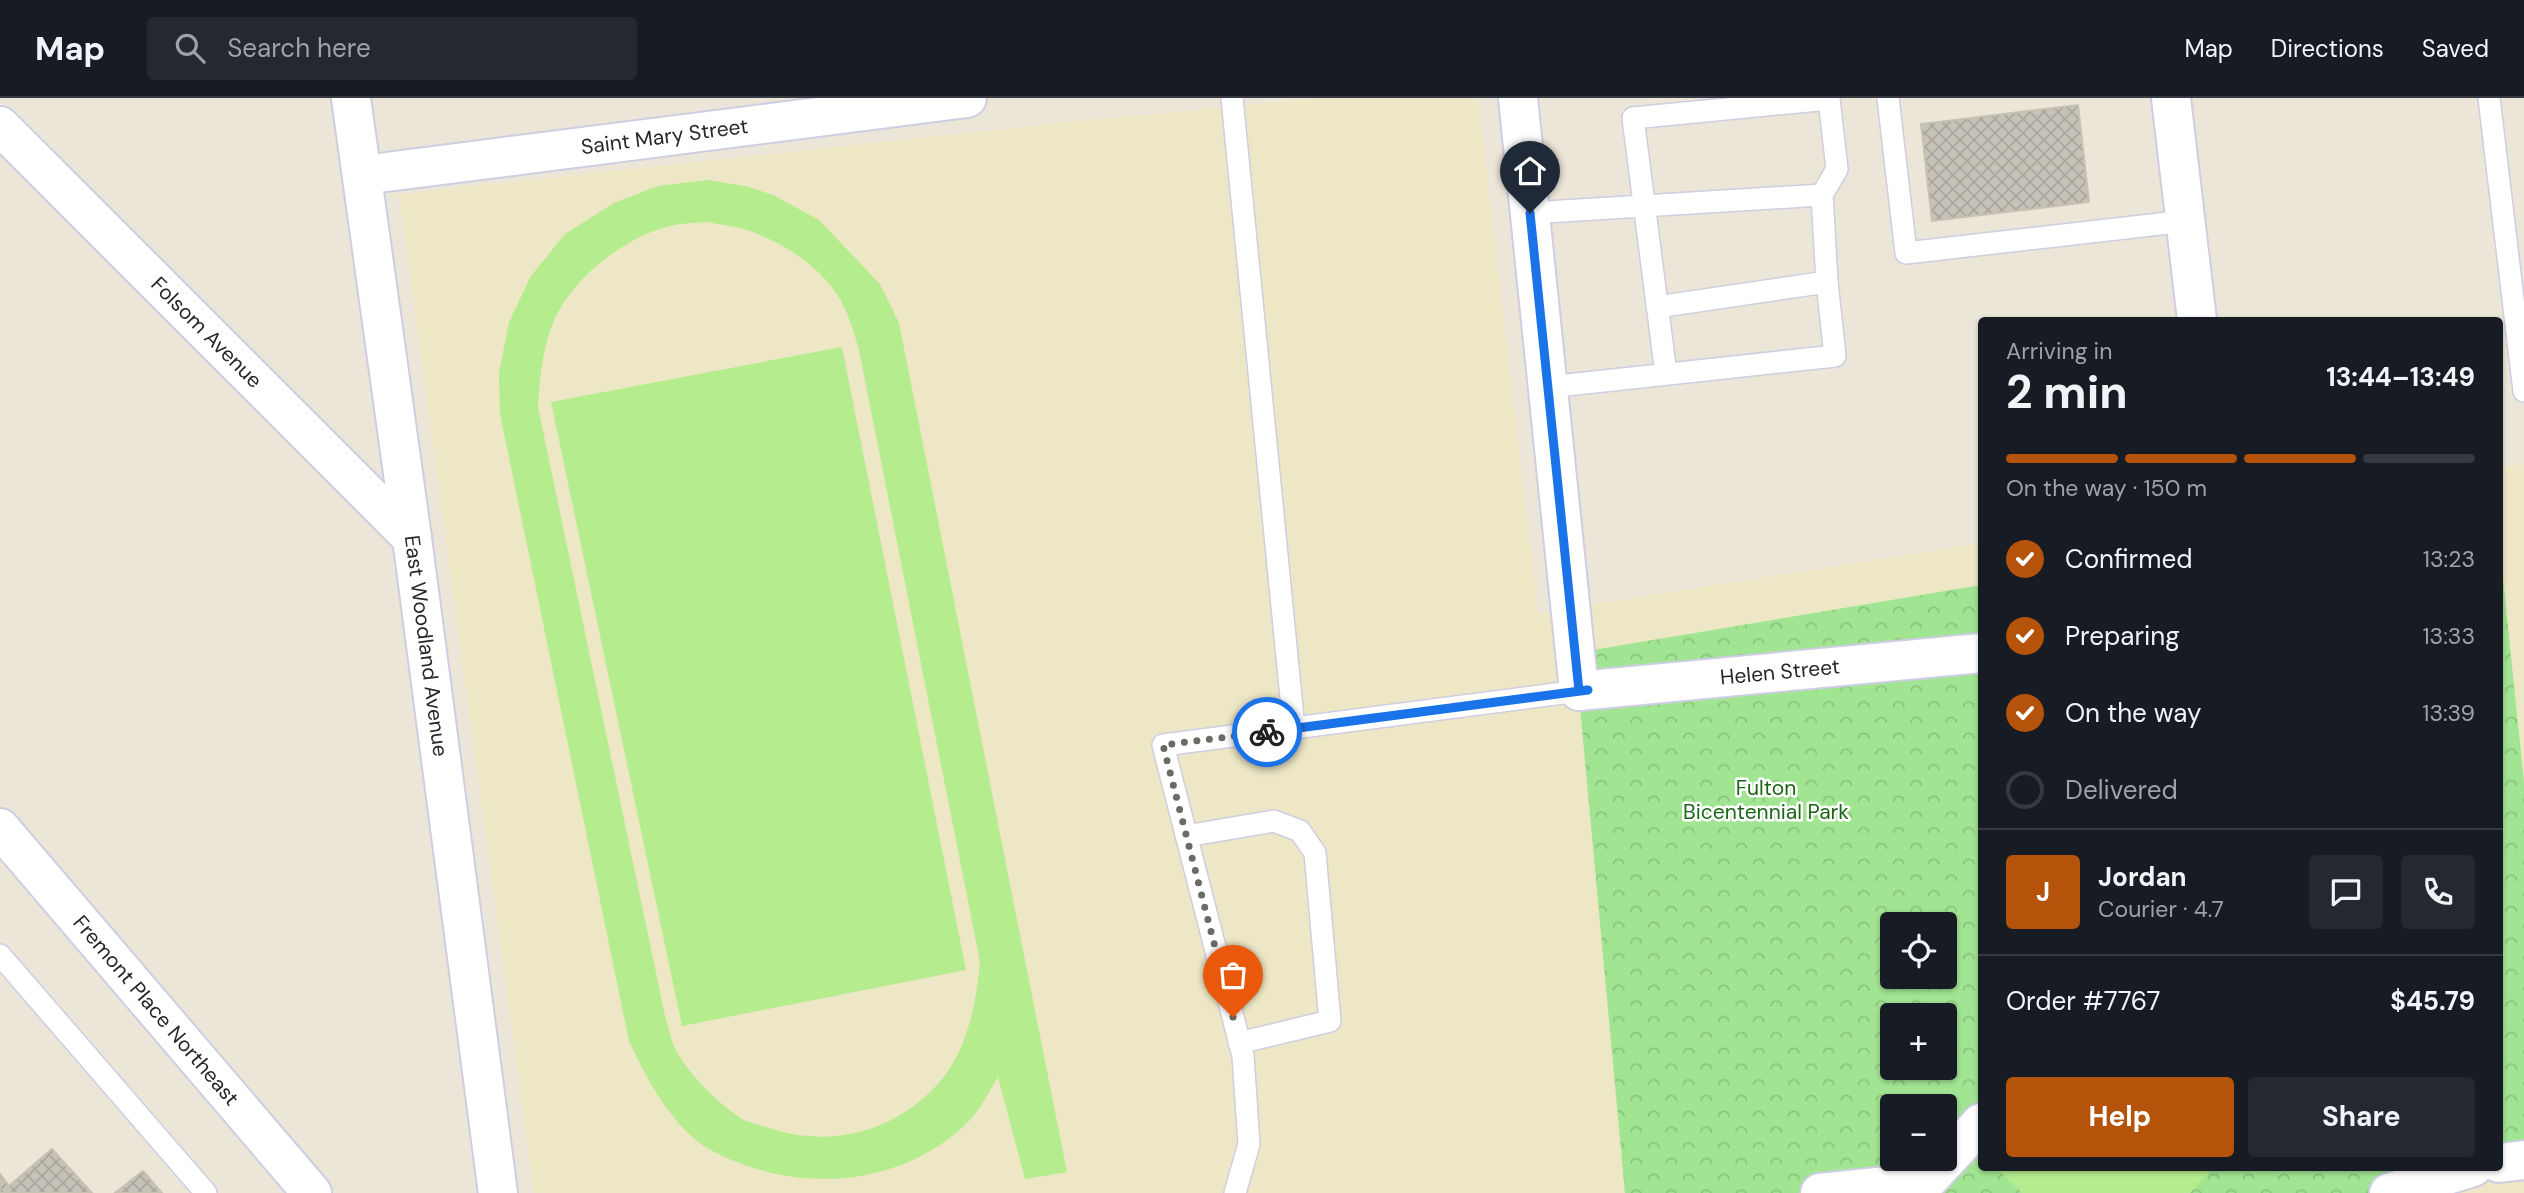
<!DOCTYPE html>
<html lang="en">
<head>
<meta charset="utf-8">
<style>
  :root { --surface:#171b24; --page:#242831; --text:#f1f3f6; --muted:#9ea1a6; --line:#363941; --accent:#b45309 }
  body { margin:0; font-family:"DM Sans",sans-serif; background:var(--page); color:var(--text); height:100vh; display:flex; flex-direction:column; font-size:26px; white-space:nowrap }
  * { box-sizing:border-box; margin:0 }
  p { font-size:23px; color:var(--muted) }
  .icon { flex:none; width:38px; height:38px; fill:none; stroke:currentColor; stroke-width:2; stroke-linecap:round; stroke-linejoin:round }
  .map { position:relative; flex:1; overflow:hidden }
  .drawer { position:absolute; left:1978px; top:219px; width:525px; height:854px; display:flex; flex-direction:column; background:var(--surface); border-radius:7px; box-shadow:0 2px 5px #0004 }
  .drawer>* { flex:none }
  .controls { position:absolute; left:1880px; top:814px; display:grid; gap:14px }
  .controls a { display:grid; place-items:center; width:77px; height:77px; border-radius:7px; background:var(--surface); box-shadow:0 2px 5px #0004; font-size:35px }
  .pin { position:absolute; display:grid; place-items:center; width:60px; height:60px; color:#fff; margin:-72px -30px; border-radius:50% 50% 50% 0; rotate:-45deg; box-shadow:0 0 7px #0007 }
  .pin .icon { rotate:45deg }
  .courier { position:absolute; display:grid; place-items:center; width:70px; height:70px; margin:-35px; border:5px solid #1a73e8; border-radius:50%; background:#fff; color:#222; box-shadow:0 2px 9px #0007 }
  .summary em { font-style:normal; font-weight:700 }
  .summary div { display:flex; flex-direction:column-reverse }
  .summary { display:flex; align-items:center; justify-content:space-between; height:119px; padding:0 28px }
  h1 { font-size:46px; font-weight:700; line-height:52px }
  .bar { display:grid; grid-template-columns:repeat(4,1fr); gap:10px 7px; align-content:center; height:84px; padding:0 28px }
  .bar i { height:9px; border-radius:5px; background:var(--line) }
  .bar .on { background:var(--accent) }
  .bar p { grid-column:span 4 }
  .line { display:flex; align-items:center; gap:18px; padding:0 28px; border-top:2px solid var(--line) }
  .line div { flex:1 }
  .round { display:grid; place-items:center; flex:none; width:74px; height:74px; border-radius:7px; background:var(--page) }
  ol { padding:0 28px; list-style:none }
  li { display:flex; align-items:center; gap:21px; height:77px }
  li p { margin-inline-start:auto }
  li .icon { padding:7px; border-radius:50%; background:var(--accent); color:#fff; stroke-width:4 }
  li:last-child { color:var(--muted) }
  li i { width:38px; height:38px; border:4px solid var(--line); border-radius:50% }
  .primary-button { display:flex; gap:14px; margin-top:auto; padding:14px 28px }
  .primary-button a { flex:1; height:80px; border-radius:7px; background:var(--accent); color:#fff; font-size:28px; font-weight:700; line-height:80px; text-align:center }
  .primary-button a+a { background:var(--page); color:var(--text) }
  header { display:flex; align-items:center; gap:42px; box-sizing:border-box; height:98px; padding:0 35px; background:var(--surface); border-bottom:2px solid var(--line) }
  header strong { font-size:33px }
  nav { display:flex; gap:38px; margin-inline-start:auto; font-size:24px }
  .search { width:490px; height:63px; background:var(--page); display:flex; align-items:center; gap:18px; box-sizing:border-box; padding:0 24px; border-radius:7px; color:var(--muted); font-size:26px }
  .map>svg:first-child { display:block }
  .education { fill:#eee7c6; fill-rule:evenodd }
  .park { fill:url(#park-crowns); fill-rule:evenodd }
  .pitch { fill:#b5ec8d; fill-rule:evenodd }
  .building { fill:url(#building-cross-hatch); stroke:#c6c2b2; stroke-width:2 }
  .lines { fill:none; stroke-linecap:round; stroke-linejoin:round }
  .service-casing { stroke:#cdcee2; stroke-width:24 }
  .minor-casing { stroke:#cdcee2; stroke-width:42 }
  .secondary-casing { stroke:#cdcee2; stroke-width:42 }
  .service { stroke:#fff; stroke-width:21 }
  .minor { stroke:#fff; stroke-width:38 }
  .secondary { stroke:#fff; stroke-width:38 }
  .done { stroke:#6c6a65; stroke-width:7; stroke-dasharray:0 12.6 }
  .route { stroke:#1a73e8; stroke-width:9 }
  .labels { text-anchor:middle; stroke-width:5; stroke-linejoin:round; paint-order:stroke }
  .street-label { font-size:21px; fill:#272727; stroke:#fff }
  .park-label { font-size:21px; fill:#1b6517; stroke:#fff }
</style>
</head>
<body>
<header>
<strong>Map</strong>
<div class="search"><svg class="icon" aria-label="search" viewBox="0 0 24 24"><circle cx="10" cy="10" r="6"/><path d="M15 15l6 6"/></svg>Search here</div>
<nav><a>Map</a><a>Directions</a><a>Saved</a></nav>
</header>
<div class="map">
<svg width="2524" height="1095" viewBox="0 0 2524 1095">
  <defs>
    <pattern id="park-crowns" width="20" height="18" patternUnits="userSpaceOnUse" patternTransform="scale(1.75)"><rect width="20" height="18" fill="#a1e492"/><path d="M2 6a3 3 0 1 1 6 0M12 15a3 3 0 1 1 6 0" fill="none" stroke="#8bc47e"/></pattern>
    <pattern id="building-cross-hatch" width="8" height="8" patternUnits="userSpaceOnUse" patternTransform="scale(1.75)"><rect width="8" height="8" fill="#c6c2b8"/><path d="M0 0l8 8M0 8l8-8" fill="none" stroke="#aaa79e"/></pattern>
  </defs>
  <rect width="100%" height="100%" fill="#ebe6d8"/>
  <path class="education" d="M1318 0H1478L1538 515 1981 445V1069H2499V369L2524 366V1095H534L399 96 1066 24ZM1892 826H1944V878H1892ZM1892 917H1944V970H1892ZM1892 1008H1944V1060H1892Z"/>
  <g class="park">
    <polygon points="2499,442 2524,684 2524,1062 2499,1065"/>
    <path d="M1981 487V1069H2473L2389 1095H1625L1575 555ZM1892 826H1944V878H1892ZM1892 917H1944V970H1892ZM1892 1008H1944V1060H1892Z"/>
  </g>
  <g class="pitch">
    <path d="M708 82 745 88 773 97 819 122 880 186 899 225 1067 1074 1025 1081 998 979C988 995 980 1013 965 1027 893 1095 782 1095 702 1047 667 1020 647 981 629 943L500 316 499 275 509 224 531 178 565 136 614 105 658 88ZM707 124C721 127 737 128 750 133 784 145 821 169 840 201 849 217 854 235 859 252L980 864C976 907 967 955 936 988 892 1035 830 1050 769 1030 760 1027 747 1025 739 1019 716 1003 694 981 679 958 672 947 669 931 665 918L538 309C540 280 542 252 553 225 571 181 624 139 670 128 681 125 695 125 707 124Z"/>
    <polygon points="842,249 966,872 682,928 551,304"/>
    <polygon points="1995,1069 2214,1069 2190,1095 2022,1095"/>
  </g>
  <g class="building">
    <polygon points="2078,7 2089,104 1932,123 1921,26"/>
    <polygon points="52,1051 92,1095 0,1095 0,1076 9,1088"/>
    <polygon points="143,1073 162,1095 115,1095"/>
  </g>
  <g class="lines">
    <defs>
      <g id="service">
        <polyline points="1232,0 1294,630"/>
        <polyline points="1888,0 1906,155 2186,123"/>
        <polyline points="2489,0 2524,293"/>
        <polyline points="1530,115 1822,97"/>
        <polyline points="1657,209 1827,184"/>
        <polyline points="1548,289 1835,258 1827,184 1822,97 1837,71 1829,1 1633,20 1666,276"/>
        <polyline points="1186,738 1274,723 1300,733 1315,755 1330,923 1239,945"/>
        <polyline points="0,857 206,1095"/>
        <polyline points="1235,1095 1249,1046 1243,958 1163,647 1586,592"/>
      </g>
      <g id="minor">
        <path id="s1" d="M1518 0 1579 593 1981 555"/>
        <polyline points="2171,0 2197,222"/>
        <path id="s2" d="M0 28 412 440"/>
        <path id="s3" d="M363 77 967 0"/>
        <path id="s4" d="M0 730 312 1095"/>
        <polyline points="2499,1065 2524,1062"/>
        <polyline points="1820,1095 1926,1084 1981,1025"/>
        <polyline points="2389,1095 2473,1069"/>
      </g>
      <g id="secondary">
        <path id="s5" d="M351 0 412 440 498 1095"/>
      </g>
    </defs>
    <use href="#service" class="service-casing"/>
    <use href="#minor" class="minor-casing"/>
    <use href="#secondary" class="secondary-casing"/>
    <use href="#service" class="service"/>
    <use href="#minor" class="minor"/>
    <use href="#secondary" class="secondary"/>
  </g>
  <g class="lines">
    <polyline class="done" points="1233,919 1163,647 1267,634"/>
    <polyline class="route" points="1267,634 1588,592 1579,593 1530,115"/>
  </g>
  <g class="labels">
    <g class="street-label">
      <text dy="7" stroke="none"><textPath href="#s3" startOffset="304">Saint Mary Street</textPath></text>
      <text dy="7" stroke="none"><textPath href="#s2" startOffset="292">Folsom Avenue</textPath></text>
      <text dy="7" stroke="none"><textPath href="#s5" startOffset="553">East Woodland Avenue</textPath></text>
      <text dy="7" stroke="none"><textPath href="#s1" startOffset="798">Helen Street</textPath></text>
      <text dy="7" stroke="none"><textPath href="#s4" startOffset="240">Fremont Place Northeast</textPath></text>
    </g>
    <g class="park-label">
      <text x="1766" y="697">Fulton<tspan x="1766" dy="24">Bicentennial Park</tspan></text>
    </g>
  </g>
</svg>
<div class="controls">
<a><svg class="icon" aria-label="locate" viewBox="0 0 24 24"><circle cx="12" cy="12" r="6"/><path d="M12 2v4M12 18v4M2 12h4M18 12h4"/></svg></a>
<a>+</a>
<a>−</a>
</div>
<div class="pin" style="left:1233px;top:919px;background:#ea580c"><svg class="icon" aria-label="bag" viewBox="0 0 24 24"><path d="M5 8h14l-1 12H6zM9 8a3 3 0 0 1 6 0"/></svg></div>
<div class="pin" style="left:1530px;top:115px;background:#1f2937"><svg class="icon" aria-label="home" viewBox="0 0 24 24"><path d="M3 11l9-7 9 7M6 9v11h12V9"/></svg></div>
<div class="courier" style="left:1267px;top:634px"><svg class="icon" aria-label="bike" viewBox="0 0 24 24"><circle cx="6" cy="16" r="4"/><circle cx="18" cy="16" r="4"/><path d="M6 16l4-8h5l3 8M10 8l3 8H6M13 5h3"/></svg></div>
<section class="drawer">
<div class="summary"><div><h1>2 min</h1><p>Arriving in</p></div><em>13:44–13:49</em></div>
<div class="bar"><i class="on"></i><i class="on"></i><i class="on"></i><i></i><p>On the way · 150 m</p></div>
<ol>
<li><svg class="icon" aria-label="check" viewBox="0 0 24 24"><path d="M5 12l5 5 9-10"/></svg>Confirmed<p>13:23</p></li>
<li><svg class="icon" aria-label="check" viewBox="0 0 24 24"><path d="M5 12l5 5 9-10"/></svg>Preparing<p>13:33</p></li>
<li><svg class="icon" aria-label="check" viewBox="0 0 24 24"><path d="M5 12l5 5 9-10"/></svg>On the way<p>13:39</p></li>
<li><i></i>Delivered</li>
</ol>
<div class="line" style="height:126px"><b class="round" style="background:var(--accent);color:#fff">J</b><div><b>Jordan</b><p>Courier · 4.7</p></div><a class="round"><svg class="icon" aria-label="chat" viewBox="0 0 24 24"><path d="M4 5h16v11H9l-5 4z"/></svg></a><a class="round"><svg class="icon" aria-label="phone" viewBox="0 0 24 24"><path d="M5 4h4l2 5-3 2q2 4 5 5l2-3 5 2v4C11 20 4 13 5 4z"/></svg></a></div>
<div class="line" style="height:91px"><div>Order #7767</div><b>$45.79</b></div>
<div class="primary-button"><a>Help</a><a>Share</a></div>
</section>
</div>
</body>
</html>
